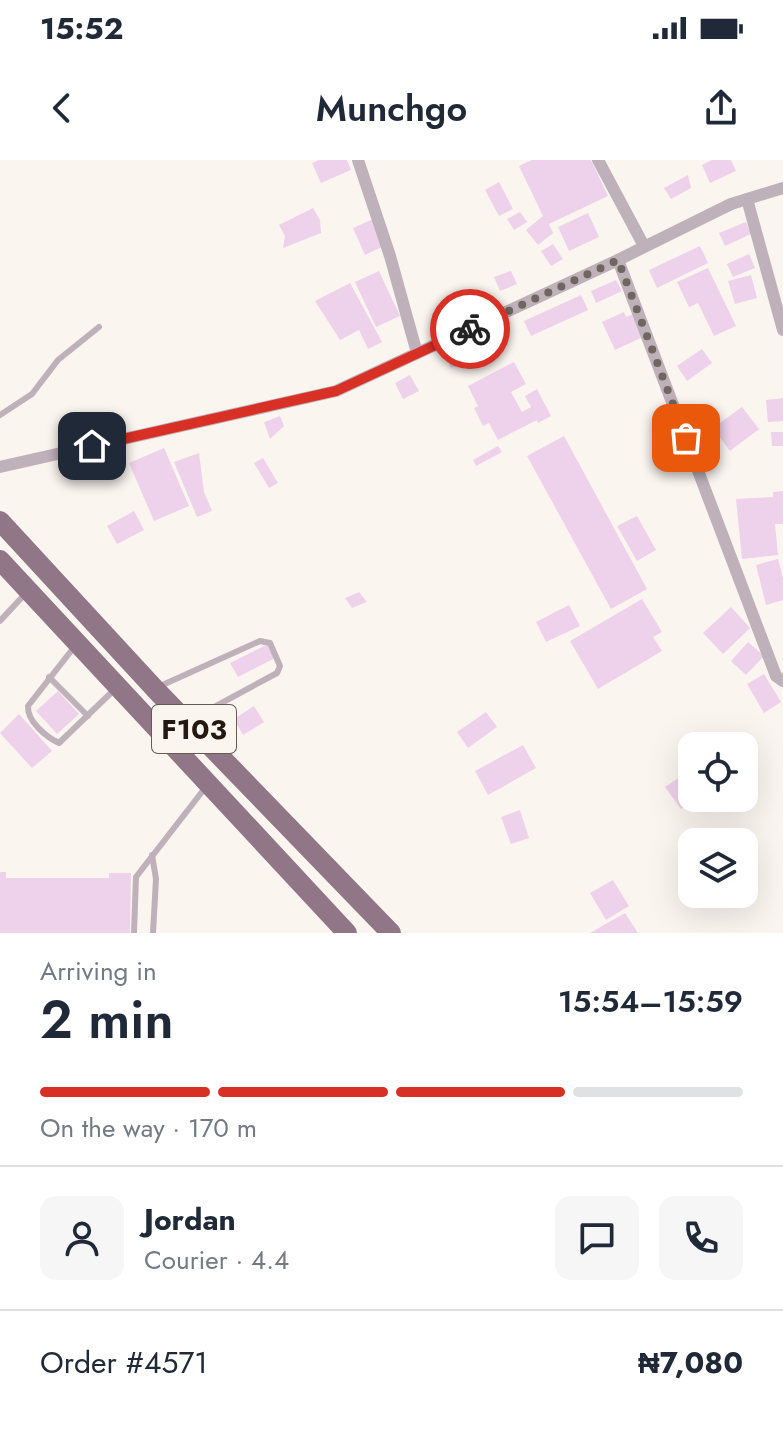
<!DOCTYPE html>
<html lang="en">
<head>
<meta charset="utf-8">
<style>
  :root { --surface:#fff; --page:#f6f6f7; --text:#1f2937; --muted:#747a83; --line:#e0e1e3; --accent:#d93025 }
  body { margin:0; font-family:Jost,sans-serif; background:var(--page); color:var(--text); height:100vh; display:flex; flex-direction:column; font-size:30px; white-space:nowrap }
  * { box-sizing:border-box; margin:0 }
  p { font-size:26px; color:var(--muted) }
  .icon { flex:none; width:44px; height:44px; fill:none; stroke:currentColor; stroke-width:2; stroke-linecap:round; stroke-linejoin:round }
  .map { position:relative; height:773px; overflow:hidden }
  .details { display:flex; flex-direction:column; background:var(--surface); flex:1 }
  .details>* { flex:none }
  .buttons { position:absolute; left:678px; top:572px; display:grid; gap:16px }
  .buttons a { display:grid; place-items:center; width:80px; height:80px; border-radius:16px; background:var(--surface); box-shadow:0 8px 32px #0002; font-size:40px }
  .pin { position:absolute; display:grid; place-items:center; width:68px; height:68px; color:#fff; margin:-34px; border-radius:16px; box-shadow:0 4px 12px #0006 }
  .courier { position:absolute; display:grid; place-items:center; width:80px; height:80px; margin:-40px; border:6px solid #d93025; border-radius:50%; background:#fff; color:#222; box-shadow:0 2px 10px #0007 }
  .overview em { font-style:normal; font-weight:600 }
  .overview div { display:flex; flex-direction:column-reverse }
  .overview { display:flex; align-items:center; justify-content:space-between; height:136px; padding:0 40px }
  h1 { font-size:52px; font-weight:600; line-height:60px }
  .bar { display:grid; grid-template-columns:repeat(4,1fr); gap:12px 8px; align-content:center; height:96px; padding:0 40px }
  .bar i { height:10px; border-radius:6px; background:var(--line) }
  .bar .selected { background:var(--accent) }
  .bar p { grid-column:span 4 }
  .line { display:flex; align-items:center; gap:20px; padding:0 40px; border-top:2px solid var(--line) }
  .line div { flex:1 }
  .round { display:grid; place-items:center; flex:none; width:84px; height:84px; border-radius:16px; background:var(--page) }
  .status { display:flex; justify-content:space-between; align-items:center; height:56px; padding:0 40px; background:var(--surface); direction:ltr }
  .status svg { height:22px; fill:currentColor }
  header { display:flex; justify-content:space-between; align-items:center; height:104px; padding:0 40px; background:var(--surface); font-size:36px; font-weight:600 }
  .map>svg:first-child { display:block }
  .building { fill:#eed1ea }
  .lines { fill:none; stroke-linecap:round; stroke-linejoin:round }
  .service { stroke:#bfb1ba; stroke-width:6 }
  .minor { stroke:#bfb1ba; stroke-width:12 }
  .primary { stroke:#907687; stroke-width:20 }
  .done { stroke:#6f665f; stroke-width:8; stroke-dasharray:0 14.4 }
  .route { stroke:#d93025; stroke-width:10 }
  .labels { text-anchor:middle; stroke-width:6; stroke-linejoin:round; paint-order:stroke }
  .shield { fill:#fbf5f0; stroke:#645b54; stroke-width:2 }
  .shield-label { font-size:28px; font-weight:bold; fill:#241911 }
</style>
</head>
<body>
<div class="status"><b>15:52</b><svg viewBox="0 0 49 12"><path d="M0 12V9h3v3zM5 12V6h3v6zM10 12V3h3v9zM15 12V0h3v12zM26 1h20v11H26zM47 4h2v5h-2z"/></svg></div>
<header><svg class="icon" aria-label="back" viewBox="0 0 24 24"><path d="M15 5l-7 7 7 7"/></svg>Munchgo<svg class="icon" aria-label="share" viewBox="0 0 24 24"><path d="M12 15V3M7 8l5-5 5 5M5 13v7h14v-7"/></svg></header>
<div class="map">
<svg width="783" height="773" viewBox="0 0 783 773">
  <rect width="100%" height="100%" fill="#fbf5f0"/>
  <g class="building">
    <polygon points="319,0 347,0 351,10 321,23 312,3"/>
    <polygon points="532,0 591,0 608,36 549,64 553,73 538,85 526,70 543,56 519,6"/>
    <polygon points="712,0 731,0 736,11 710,23 702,5"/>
    <polygon points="688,15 691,28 671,39 664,28"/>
    <polygon points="499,22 513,49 499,56 485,30"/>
    <polygon points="313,48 320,60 321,73 283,88 285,76 279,65"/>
    <polygon points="520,52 527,62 514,70 507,59"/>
    <polygon points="588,53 599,77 569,91 558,67"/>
    <polygon points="373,59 384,86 365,95 353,68"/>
    <polygon points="746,62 751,74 725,86 719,73"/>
    <polygon points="553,84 563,99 551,106 541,91"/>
    <polygon points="700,86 708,103 657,128 649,110"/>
    <polygon points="749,94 755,108 733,117 727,104"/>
    <polygon points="708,108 736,166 714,176 698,143 689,147 677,122"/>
    <polygon points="379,111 400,156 376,167 355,122"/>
    <polygon points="511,111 517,124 500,131 494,117"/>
    <polygon points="751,115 757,138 735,144 728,121"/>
    <polygon points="616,120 622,131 596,143 591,131"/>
    <polygon points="350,123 382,182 368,189 359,170 340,180 315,141"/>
    <polygon points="581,135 588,150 531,176 524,161"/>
    <polygon points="624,152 626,157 633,154 643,177 615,190 602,162"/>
    <polygon points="469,185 474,198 451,208 446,196"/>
    <polygon points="702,189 712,203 687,221 677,206"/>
    <polygon points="514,202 526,224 511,232 522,252 531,247 525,236 537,229 551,256 538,263 537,260 498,280 489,263 483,266 474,248 478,246 468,226"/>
    <polygon points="410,215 419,231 403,239 395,223"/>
    <polygon points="783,238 783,261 768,262 766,240"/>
    <polygon points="742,247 759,269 730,291 713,268"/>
    <polygon points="280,256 284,266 270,279 264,262"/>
    <polygon points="771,272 783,272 783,286 772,286"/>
    <polygon points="564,276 647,429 611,449 527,296"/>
    <polygon points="498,286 502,292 476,306 473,300"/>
    <polygon points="164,288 189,346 154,361 129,303"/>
    <polygon points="199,293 204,332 212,351 197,357 174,302"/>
    <polygon points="263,298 278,323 269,328 254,303"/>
    <polygon points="783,331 783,364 775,364 778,395 742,399 736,339 773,337 773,332"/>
    <polygon points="134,351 144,370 117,384 107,366"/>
    <polygon points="637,356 656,390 637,401 617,366"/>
    <polygon points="778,399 783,418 783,440 766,445 756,405"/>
    <polygon points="359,432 367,442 352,448 345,438"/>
    <polygon points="642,439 662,472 653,477 662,491 598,529 570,481"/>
    <polygon points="569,445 580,466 546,482 536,462"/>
    <polygon points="731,447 750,468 723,494 703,473"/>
    <polygon points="748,482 764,496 746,515 731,501"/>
    <polygon points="270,483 277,497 238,517 230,503"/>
    <polygon points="764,514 781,542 764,553 747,524"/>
    <polygon points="58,531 79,554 57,574 36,551"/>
    <polygon points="254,546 264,562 243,575 234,559"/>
    <polygon points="486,552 497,567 468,588 457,572"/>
    <polygon points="19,554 52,591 32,608 0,573"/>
    <polygon points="523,585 536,608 488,635 475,611"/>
    <polygon points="692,609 692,638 697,638 681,649 665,627"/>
    <polygon points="520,650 529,678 511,684 501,657"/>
    <polygon points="0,712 6,712 6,718 109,718 109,713 131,713 130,773 0,773"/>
    <polygon points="613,720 629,746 606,760 590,733"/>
    <polygon points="625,753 638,773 590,773"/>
  </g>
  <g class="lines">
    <g class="service">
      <polyline points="0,255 32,234 58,200 99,167"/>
      <polyline points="0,461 26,433"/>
      <path d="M75 486 28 546C27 561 46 577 59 583L114 530"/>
      <polyline points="49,517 88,556"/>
      <polyline points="158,527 260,481 270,483 280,506 277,513 192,559"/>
      <polyline points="152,695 156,719 153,773"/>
      <polyline points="134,773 136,717 205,628"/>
    </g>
    <g class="minor">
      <polyline points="358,0 390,96 417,193"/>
      <polyline points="598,0 644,86"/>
      <polyline points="747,39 783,170"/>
      <polyline points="618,100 776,516 783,521"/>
      <polyline points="0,307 336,231 618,100 731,44 783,28"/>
    </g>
    <g class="primary">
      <polyline points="0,361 155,529 391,773"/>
      <polyline points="0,400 347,773"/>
    </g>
  </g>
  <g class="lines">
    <polyline class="done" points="470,169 618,100 686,278"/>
    <polyline class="route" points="92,286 336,231 470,169"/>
  </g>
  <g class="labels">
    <rect class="shield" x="152" y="545" width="84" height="48" rx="6"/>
    <g class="shield-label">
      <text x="194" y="579">F103</text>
    </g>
  </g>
</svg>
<div class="buttons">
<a><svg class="icon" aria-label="locate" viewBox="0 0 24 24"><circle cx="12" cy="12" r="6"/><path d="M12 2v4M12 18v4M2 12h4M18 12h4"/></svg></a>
<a><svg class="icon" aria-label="layers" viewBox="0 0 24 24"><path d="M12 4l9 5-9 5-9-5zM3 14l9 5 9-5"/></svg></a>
</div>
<div class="pin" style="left:686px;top:278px;background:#ea580c"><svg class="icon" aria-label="bag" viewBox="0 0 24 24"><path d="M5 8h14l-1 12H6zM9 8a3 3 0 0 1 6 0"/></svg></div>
<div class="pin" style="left:92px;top:286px;background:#1f2937"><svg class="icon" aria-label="home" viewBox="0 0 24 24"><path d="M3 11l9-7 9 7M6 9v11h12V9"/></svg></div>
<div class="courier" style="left:470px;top:169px"><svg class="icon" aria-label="bike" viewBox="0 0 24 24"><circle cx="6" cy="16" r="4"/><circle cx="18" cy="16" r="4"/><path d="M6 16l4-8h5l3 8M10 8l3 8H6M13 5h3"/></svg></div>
</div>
<section class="details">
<div class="overview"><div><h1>2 min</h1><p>Arriving in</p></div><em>15:54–15:59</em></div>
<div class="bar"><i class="selected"></i><i class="selected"></i><i class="selected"></i><i></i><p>On the way · 170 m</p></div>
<div class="line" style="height:144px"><a class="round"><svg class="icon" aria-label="person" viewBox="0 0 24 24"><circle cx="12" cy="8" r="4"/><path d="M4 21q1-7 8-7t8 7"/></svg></a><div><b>Jordan</b><p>Courier · 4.4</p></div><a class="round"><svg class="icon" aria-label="chat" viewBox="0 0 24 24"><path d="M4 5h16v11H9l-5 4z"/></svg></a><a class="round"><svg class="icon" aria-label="phone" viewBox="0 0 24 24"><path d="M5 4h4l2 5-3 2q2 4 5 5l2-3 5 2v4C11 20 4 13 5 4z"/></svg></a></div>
<div class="line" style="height:104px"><div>Order #4571</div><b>₦7,080</b></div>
</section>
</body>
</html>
